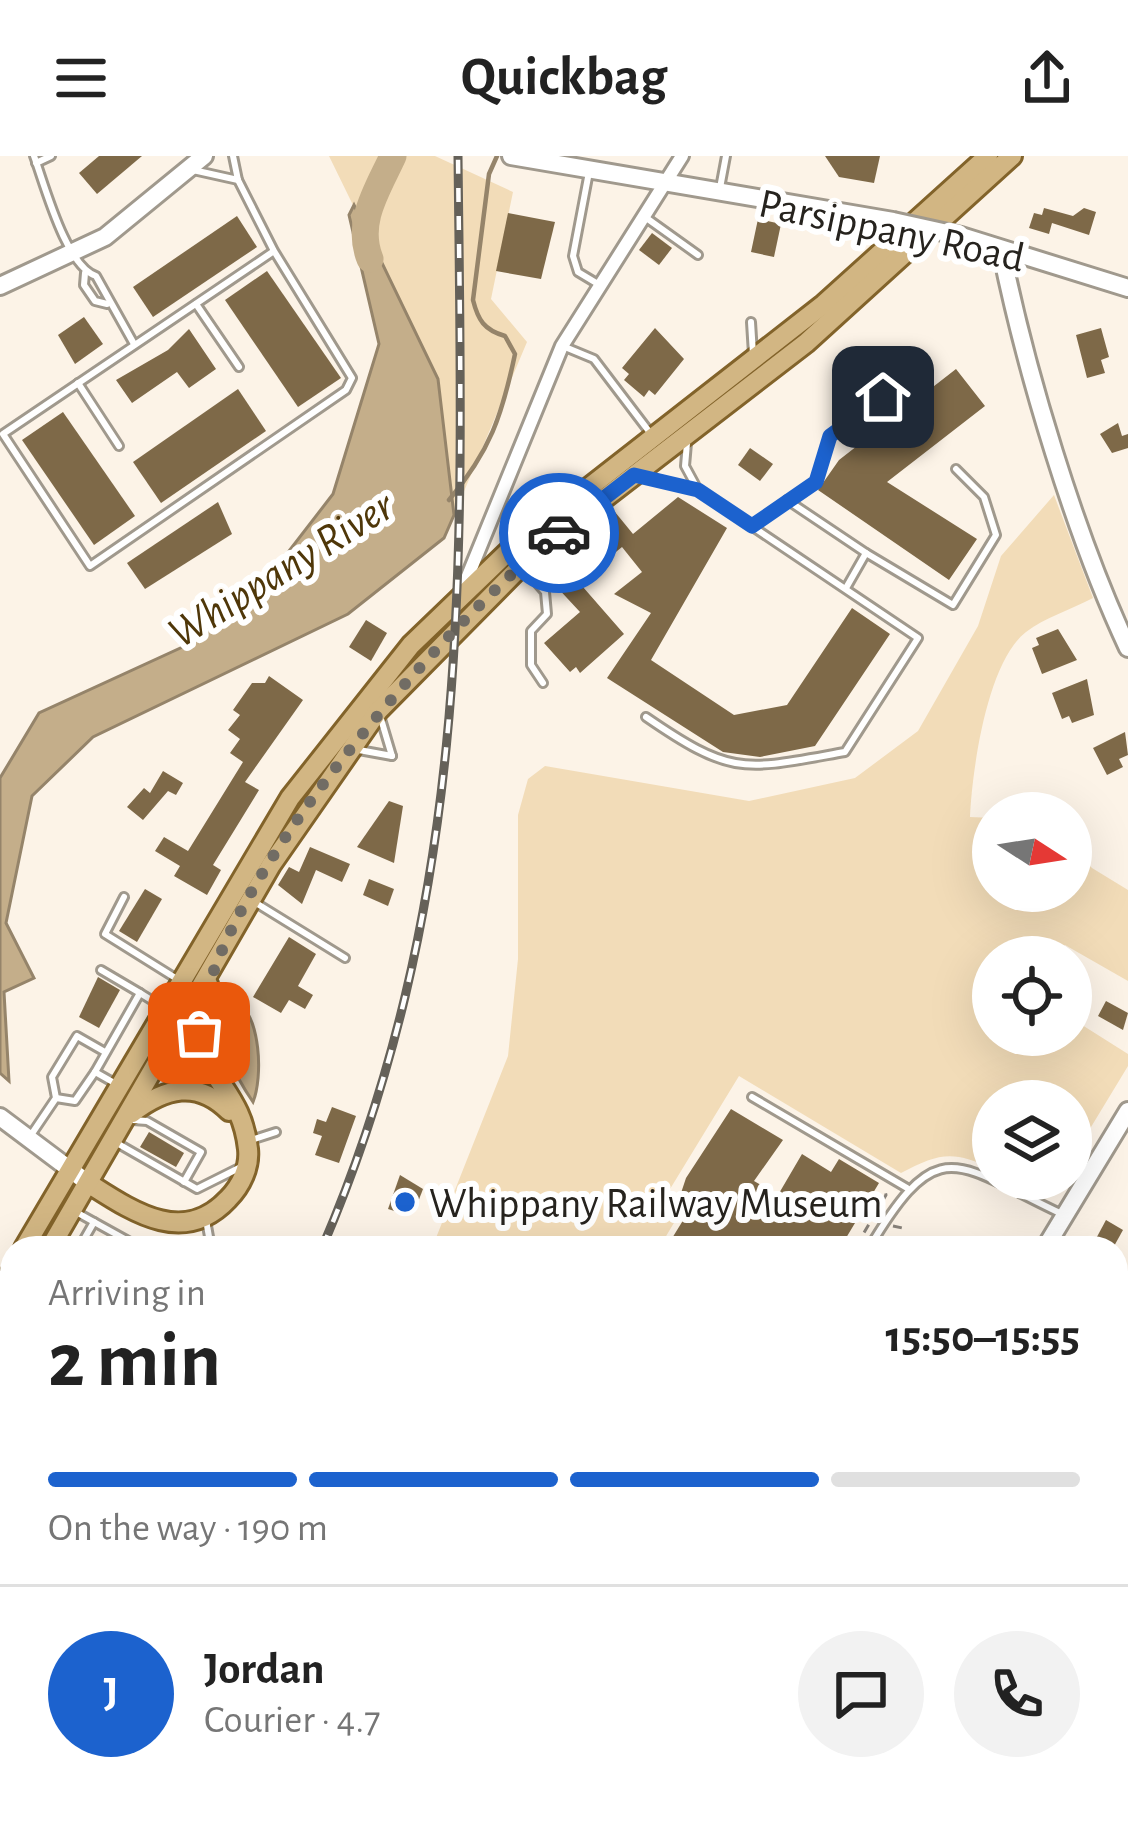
<!DOCTYPE html>
<html lang="en">
<head>
<meta charset="utf-8">
<style>
  :root { --surface:#fff; --page:#f2f2f2; --text:#222; --muted:#767676; --line:#e0e0e0; --accent:#1c62ce }
  body { margin:0; font-family:"Alegreya Sans",sans-serif; background:var(--page); color:var(--text); height:100vh; display:flex; flex-direction:column; font-size:45px; white-space:nowrap }
  * { box-sizing:border-box; margin:0 }
  p { font-size:39px; color:var(--muted) }
  .icon { flex:none; width:66px; height:66px; fill:none; stroke:currentColor; stroke-width:2; stroke-linecap:round; stroke-linejoin:round }
  .map { position:relative; flex:1; overflow:hidden }
  .details { position:absolute; left:0px; top:1080px; width:1128px; height:591px; display:flex; flex-direction:column; background:var(--surface); border-radius:36px 36px 0 0; box-shadow:0 12px 48px #0002 }
  .details>* { flex:none }
  .needle { width:78px; rotate:102deg }
  .buttons { position:absolute; left:972px; top:636px; display:grid; gap:24px }
  .buttons a { display:grid; place-items:center; width:120px; height:120px; border-radius:50%; background:var(--surface); box-shadow:0 12px 48px #0002; font-size:60px }
  .pin { position:absolute; display:grid; place-items:center; width:102px; height:102px; color:#fff; margin:-51px; border-radius:24px; box-shadow:0 6px 18px #0006 }
  .courier { position:absolute; display:grid; place-items:center; width:120px; height:120px; margin:-60px; border:9px solid #1c62ce; border-radius:50%; background:#fff; color:#222; box-shadow:0 3px 15px #0007 }
  .overview em { font-style:normal; font-weight:600 }
  .overview div { display:flex; flex-direction:column-reverse }
  .overview { display:flex; align-items:center; justify-content:space-between; height:204px; padding:0 48px }
  h1 { font-size:78px; font-weight:600; line-height:90px }
  .bar { display:grid; grid-template-columns:repeat(4,1fr); gap:18px 12px; align-content:center; height:144px; padding:0 48px }
  .bar i { height:15px; border-radius:9px; background:var(--line) }
  .bar .selected { background:var(--accent) }
  .bar p { grid-column:span 4 }
  .line { display:flex; align-items:center; gap:30px; padding:0 48px; border-top:3px solid var(--line) }
  .line div { flex:1 }
  .round { display:grid; place-items:center; flex:none; width:126px; height:126px; border-radius:63px; background:var(--page) }
  header { display:flex; justify-content:space-between; align-items:center; height:156px; padding:0 48px; background:var(--surface); font-size:54px; font-weight:600 }
  .map>svg:first-child { display:block }
  .green { fill:#f2dcb8 }
  .water { fill:#c4ae8a; stroke:#95846a; stroke-width:3 }
  .lines { fill:none; stroke-linecap:round; stroke-linejoin:round }
  .stream { stroke:#95846a; stroke-width:4.5 }
  .river { stroke:#c4ae8a; stroke-width:27 }
  .building { fill:#7e6948 }
  .lane-casing { stroke:#a0998d; stroke-width:12 }
  .street-casing { stroke:#a0998d; stroke-width:18 }
  .secondary-casing { stroke:#a0998d; stroke-width:22 }
  .primary-casing { stroke:#82632a; stroke-width:24 }
  .path { stroke:#88827a; stroke-width:3; stroke-dasharray:9 9; stroke-linecap:butt }
  .lane { stroke:#fff; stroke-width:6 }
  .street { stroke:#fff; stroke-width:12 }
  .secondary { stroke:#fff; stroke-width:16 }
  .primary { stroke:#d2b683; stroke-width:18 }
  .rail-casing { stroke:#656159; stroke-width:9 }
  .rail { stroke:#fff; stroke-width:4.5; stroke-dasharray:14; stroke-linecap:butt }
  .secondary-bridge-casing { stroke:#a0998d; stroke-width:22; stroke-linecap:butt }
  .secondary-bridge { stroke:#fff; stroke-width:16 }
  .done { stroke:#716c64; stroke-width:12; stroke-dasharray:0 21.6 }
  .route { stroke:#1c62ce; stroke-width:15 }
  .poi-dot { fill:#1c62ce; stroke:#fff; stroke-width:4.5 }
  .labels { text-anchor:middle; stroke-width:12; stroke-linejoin:round; paint-order:stroke }
  .street-label { font-size:42px; fill:#26231e; stroke:#fff }
  .poi-label { font-size:42px; fill:#26231e; stroke:#fff; text-anchor:start }
  .water-label { font-size:45px; font-style:italic; fill:#4f3709; stroke:#fff }
</style>
</head>
<body>
<header><svg class="icon" aria-label="menu" viewBox="0 0 24 24"><path d="M4 6h16M4 12h16M4 18h16"/></svg>Quickbag<svg class="icon" aria-label="share" viewBox="0 0 24 24"><path d="M12 15V3M7 8l5-5 5 5M5 13v7h14v-7"/></svg></header>
<div class="map">
<svg width="1128" height="1670" viewBox="0 0 1128 1670">
  <rect width="100%" height="100%" fill="#fcf3e7"/>
  <g class="green">
    <polygon points="329,0 435,0 513,36 491,143 527,186 454,359 438,223"/>
    <path d="M1054 339 1093 442C1072 453 1044 462 1026 476 987 506 972 615 970 661L993 662V735H1071V690L1092 712 1128 734V825L1065 789 1056 801H993V879H1071V862L1128 898V910L1071 1004V945H993V1013C953 994 939 997 901 1017L739 920 667 1038 684 1050 659 1092H432L508 900 518 803V659L528 623 545 610 749 645 855 622 918 575 978 470 1001 400Z"/>
    <polygon points="447,1659 623,1659 640,1670 436,1670"/>
  </g>
  <g class="water">
    <polygon points="354,49 438,223 454,359 444,382 348,458 93,581 32,640 6,767 34,822 4,836 9,925 0,917 0,622 39,557 189,488 279,408 333,338 379,188 349,59"/>
    <path d="M236 845C261 860 263 921 253 946 234 918 218 887 223 852Z"/>
  </g>
  <g class="lines">
    <path class="stream" d="M449 344C490 295 502 260 515 198L505 180C484 174 478 164 473 144L489 18 497 0"/>
    <path class="river" d="M370 103C355 66 378 33 393 0"/>
  </g>
  <g class="building">
    <polygon points="99,0 142,0 97,38 79,17"/>
    <polygon points="825,0 880,0 874,27 839,21"/>
    <polygon points="1044,52 1073,60 1084,52 1096,56 1089,79 1052,67 1049,78 1029,72 1034,57 1042,59"/>
    <polygon points="508,57 555,66 541,123 496,115"/>
    <polygon points="237,60 257,91 153,161 133,131"/>
    <polygon points="758,63 781,68 774,101 751,96"/>
    <polygon points="652,77 672,92 659,109 639,94"/>
    <polygon points="267,115 341,222 298,251 225,144"/>
    <polygon points="84,161 103,188 75,208 58,179"/>
    <polygon points="655,172 684,203 655,239 649,234 644,241 624,224 629,218 622,212"/>
    <polygon points="1101,172 1109,201 1101,204 1105,217 1087,222 1076,179"/>
    <polygon points="189,173 216,213 189,232 177,216 132,247 116,224 168,194"/>
    <polygon points="956,213 985,250 887,326 977,383 949,424 818,334 839,304"/>
    <polygon points="238,233 266,275 161,347 133,306"/>
    <polygon points="63,256 135,360 94,389 22,284"/>
    <polygon points="1118,267 1122,280 1128,278 1128,292 1112,297 1100,278"/>
    <polygon points="750,292 773,308 760,325 738,309"/>
    <polygon points="678,341 727,372 651,504 734,559 787,549 852,452 890,478 815,590 760,601 723,596 607,522 651,457 614,438 642,416 622,391 606,404 586,379 615,356 633,378"/>
    <polygon points="218,346 232,378 145,433 127,407"/>
    <polygon points="569,415 624,478 580,517 576,511 570,516 544,487 580,456 554,428"/>
    <polygon points="366,464 387,477 371,505 349,491"/>
    <polygon points="1058,473 1077,504 1042,518 1032,492 1039,489 1036,482"/>
    <polygon points="269,520 303,544 245,626 259,634 213,709 221,714 207,739 174,720 180,710 155,695 164,681 188,695 243,606 230,597 240,583 228,574 240,559 233,554 252,527 265,527"/>
    <polygon points="1087,523 1094,559 1072,567 1069,560 1062,563 1052,537"/>
    <polygon points="1125,576 1128,599 1119,603 1123,611 1107,619 1093,592"/>
    <polygon points="163,615 183,627 176,639 168,635 143,664 127,651 144,632 150,637"/>
    <polygon points="389,645 403,650 394,707 357,691"/>
    <polygon points="310,691 350,708 342,726 316,714 302,748 278,729 289,711 299,716"/>
    <polygon points="369,723 394,733 388,750 363,739"/>
    <polygon points="145,733 162,743 137,786 119,775"/>
    <polygon points="289,781 316,798 298,830 313,839 305,853 289,844 281,857 253,841"/>
    <polygon points="98,821 120,834 99,872 79,861"/>
    <polygon points="1106,845 1128,857 1123,874 1098,860"/>
    <polygon points="332,951 356,960 339,1007 315,999 322,980 313,977 317,963 326,966"/>
    <polygon points="731,953 783,984 754,1025 778,1039 802,998 831,1016 839,1003 879,1027 840,1092 666,1092 695,1045 681,1037 686,1022"/>
    <polygon points="149,976 184,997 176,1011 140,991"/>
    <polygon points="400,1019 423,1033 415,1054 407,1059 388,1053"/>
    <polygon points="1106,1064 1123,1074 1113,1092 1091,1092"/>
    <polygon points="12,1529 12,1629 0,1623 0,1556"/>
  </g>
  <g class="lines">
    <defs>
      <g id="lane">
        <path d="M34 0C45 30 66 110 96 120L134 188"/>
        <polyline points="233,0 238,24 274,95 352,222 346,234 90,410 3,278 274,95"/>
        <polyline points="36,7 51,0"/>
        <polyline points="193,14 238,24"/>
        <polyline points="589,16 573,100 578,116 598,128"/>
        <polyline points="720,32 726,0"/>
        <polyline points="645,61 698,99"/>
        <polyline points="85,117 84,129 95,145 107,148"/>
        <polyline points="196,148 239,211"/>
        <polyline points="751,166 753,198"/>
        <polyline points="565,191 594,203 651,278"/>
        <polyline points="78,227 119,290"/>
        <polyline points="644,320 698,334 685,310 687,287"/>
        <polyline points="787,344 866,397"/>
        <polyline points="752,370 816,326 830,280 883,241"/>
        <polyline points="524,412 545,436 547,458 531,475 531,509 543,527"/>
        <polyline points="846,432 866,397 953,449 996,379 984,341 956,313"/>
        <path d="M646 561C733 621 744 614 845 596L918 482 698 334"/>
        <polyline points="381,563 392,600"/>
        <polyline points="359,594 392,600"/>
        <polyline points="124,741 105,778 177,823"/>
        <polyline points="256,747 345,802"/>
        <polyline points="101,814 140,837"/>
        <polyline points="118,929 95,916 140,837 161,850"/>
        <polyline points="752,941 907,1032"/>
        <polyline points="56,942 75,945 95,916"/>
        <polyline points="133,964 147,965 201,996 184,1026"/>
        <polyline points="31,979 56,942 52,921 77,880 105,896"/>
        <polyline points="251,984 276,976"/>
        <polyline points="115,986 197,1033 239,1012"/>
        <polyline points="76,1056 141,1092"/>
        <polyline points="206,1064 211,1092"/>
        <polyline points="79,1092 94,1066"/>
        <path d="M869 1092C939 975 954 1007 1062 1058"/>
        <polyline points="0,1272 12,1279"/>
        <polyline points="0,1328 12,1334"/>
        <polyline points="652,1659 669,1670"/>
      </g>
      <g id="street">
        <polyline points="461,437 562,190 682,0"/>
        <polyline points="1116,1462 1128,1479"/>
        <polyline points="933,1660 953,1670"/>
      </g>
      <g id="secondary">
        <polyline points="511,0 893,65"/>
        <polyline points="961,80 1128,132"/>
        <path d="M1001 93C1026 216 1075 379 1128 492"/>
        <polyline points="0,130 105,81 204,0"/>
        <polyline points="0,961 88,1027"/>
        <polyline points="1045,1092 1128,955"/>
        <polyline points="694,1670 701,1659"/>
      </g>
      <g id="primary">
        <path d="M132 957C165 932 197 923 229 955"/>
        <path d="M88 1027C132 1055 183 1091 228 1043 241 1030 250 1011 248 993 240 919 183 924 208 828"/>
        <polyline points="24,1092 290,642 411,489 514,390 824,148 988,0"/>
        <polyline points="50,1092 271,709 378,555 536,395 806,187 1012,0"/>
        <polyline points="0,1137 12,1115"/>
        <polyline points="0,1178 12,1157"/>
      </g>
    </defs>
    <use href="#lane" class="lane-casing"/>
    <use href="#street" class="street-casing"/>
    <use href="#secondary" class="secondary-casing"/>
    <use href="#primary" class="primary-casing"/>
    <g class="path">
      <polyline points="893,1070 907,1073"/>
      <polyline points="855,1092 886,1039 884,1031"/>
    </g>
    <use href="#lane" class="lane"/>
    <use href="#street" class="street"/>
    <use href="#secondary" class="secondary"/>
    <use href="#primary" class="primary"/>
    <defs>
      <g id="rail">
        <path d="M322 1092C477 731 462 382 458 0"/>
        <polyline points="72,1670 77,1659"/>
      </g>
    </defs>
    <use href="#rail" class="rail-casing"/>
    <use href="#rail" class="rail"/>
    <defs>
      <polyline id="secondary-bridge" points="893,65 961,80"/>
    </defs>
    <use href="#secondary-bridge" class="secondary-bridge-casing"/>
    <use href="#secondary-bridge" class="secondary-bridge"/>
  </g>
  <g class="lines">
    <path class="done" d="M199 877C211 728 444 469 559 377"/>
    <polyline class="route" points="559,377 634,319 698,334 752,370 816,326 830,280 883,241"/>
  </g>
  <circle class="poi-dot" cx="405" cy="1046" r="12"/>
  <g class="labels">
    <g class="street-label">
      <text transform="translate(892 73) rotate(12)" y="15">Parsippany Road</text>
    </g>
    <g class="poi-label">
      <text x="429" y="1061">Whippany Railway Museum</text>
    </g>
    <g class="water-label">
      <text transform="translate(280 412) rotate(-32)" y="16">Whippany River</text>
    </g>
  </g>
</svg>
<div class="buttons">
<a><svg class="needle" viewBox="-14 -14 28 28"><path d="M0-13l5 13h-10z" fill="#e53935"/><path d="M0 13l5-13h-10z" fill="#767676"/></svg></a>
<a><svg class="icon" aria-label="locate" viewBox="0 0 24 24"><circle cx="12" cy="12" r="6"/><path d="M12 2v4M12 18v4M2 12h4M18 12h4"/></svg></a>
<a><svg class="icon" aria-label="layers" viewBox="0 0 24 24"><path d="M12 4l9 5-9 5-9-5zM3 14l9 5 9-5"/></svg></a>
</div>
<div class="pin" style="left:199px;top:877px;background:#ea580c"><svg class="icon" aria-label="bag" viewBox="0 0 24 24"><path d="M5 8h14l-1 12H6zM9 8a3 3 0 0 1 6 0"/></svg></div>
<div class="pin" style="left:883px;top:241px;background:#1f2937"><svg class="icon" aria-label="home" viewBox="0 0 24 24"><path d="M3 11l9-7 9 7M6 9v11h12V9"/></svg></div>
<div class="courier" style="left:559px;top:377px"><svg class="icon" aria-label="car" viewBox="0 0 24 24"><path d="M5 17H2v-5l4-1 3-4h7l3 4 3 1v5h-3M9 17h6M6 11h13"/><circle cx="7" cy="17" r="2"/><circle cx="17" cy="17" r="2"/></svg></div>
<section class="details">
<div class="overview"><div><h1>2 min</h1><p>Arriving in</p></div><em>15:50–15:55</em></div>
<div class="bar"><i class="selected"></i><i class="selected"></i><i class="selected"></i><i></i><p>On the way · 190 m</p></div>
<div class="line" style="height:216px"><b class="round" style="background:var(--accent);color:#fff">J</b><div><b>Jordan</b><p>Courier · 4.7</p></div><a class="round"><svg class="icon" aria-label="chat" viewBox="0 0 24 24"><path d="M4 5h16v11H9l-5 4z"/></svg></a><a class="round"><svg class="icon" aria-label="phone" viewBox="0 0 24 24"><path d="M5 4h4l2 5-3 2q2 4 5 5l2-3 5 2v4C11 20 4 13 5 4z"/></svg></a></div>
</section>
</div>
</body>
</html>
